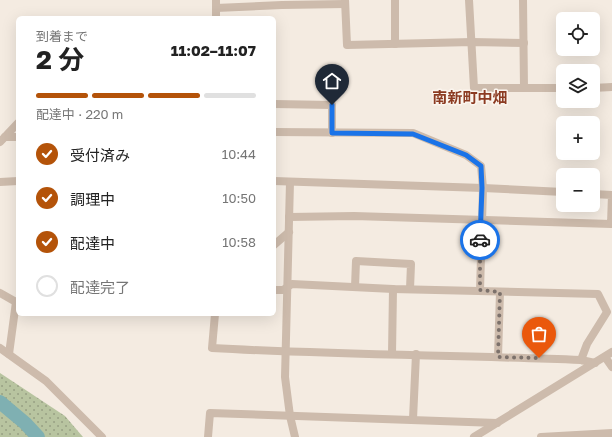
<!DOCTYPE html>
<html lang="ja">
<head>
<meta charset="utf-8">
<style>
  :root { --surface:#fff; --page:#f2f2f2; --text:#222; --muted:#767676; --line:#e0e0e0; --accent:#b45309 }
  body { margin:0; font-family:"Golos Text","Noto Sans JP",sans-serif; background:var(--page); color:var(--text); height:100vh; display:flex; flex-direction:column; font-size:15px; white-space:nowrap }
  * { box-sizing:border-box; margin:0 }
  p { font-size:13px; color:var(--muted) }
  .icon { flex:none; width:22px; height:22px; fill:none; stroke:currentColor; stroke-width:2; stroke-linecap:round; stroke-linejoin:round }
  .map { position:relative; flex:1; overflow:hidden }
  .drawer { position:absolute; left:16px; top:16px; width:260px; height:300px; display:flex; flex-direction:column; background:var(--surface); border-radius:6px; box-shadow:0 4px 16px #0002 }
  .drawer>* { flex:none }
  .fabs { position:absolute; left:556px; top:12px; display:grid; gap:8px }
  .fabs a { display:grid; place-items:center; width:44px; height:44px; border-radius:6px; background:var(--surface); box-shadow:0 4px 16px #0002; font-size:20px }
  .pin { position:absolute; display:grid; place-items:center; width:34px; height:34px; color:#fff; margin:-41px -17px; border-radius:50% 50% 50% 0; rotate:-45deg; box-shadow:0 0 4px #0007 }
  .pin .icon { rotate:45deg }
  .courier { position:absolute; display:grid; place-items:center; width:40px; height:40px; margin:-20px; border:3px solid #1a73e8; border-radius:50%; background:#fff; color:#222; box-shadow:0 1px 5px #0007 }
  .summary em { font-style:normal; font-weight:700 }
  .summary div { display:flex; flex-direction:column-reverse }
  .summary { display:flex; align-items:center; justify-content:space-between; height:68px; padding:0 20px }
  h1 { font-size:26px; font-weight:700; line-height:30px }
  .bar { display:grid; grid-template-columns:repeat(4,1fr); gap:6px 4px; align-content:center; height:48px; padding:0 20px }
  .bar i { height:5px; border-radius:3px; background:var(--line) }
  .bar .current { background:var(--accent) }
  .bar p { grid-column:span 4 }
  ol { padding:0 20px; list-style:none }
  li { display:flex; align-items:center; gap:12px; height:44px }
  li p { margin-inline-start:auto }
  li .icon { padding:4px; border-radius:50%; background:var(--accent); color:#fff; stroke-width:4 }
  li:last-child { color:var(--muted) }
  li i { width:22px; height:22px; border:2px solid var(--line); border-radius:50% }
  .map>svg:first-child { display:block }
  .park { fill:url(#park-dots) }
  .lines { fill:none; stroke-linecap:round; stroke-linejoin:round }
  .river { stroke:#7fb0b2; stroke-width:14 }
  .minor { stroke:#cdbbac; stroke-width:8 }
  .done { stroke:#7c716b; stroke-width:4; stroke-dasharray:0 7.2 }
  .route { stroke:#1a73e8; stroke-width:5 }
  .labels { text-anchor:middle; stroke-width:3; stroke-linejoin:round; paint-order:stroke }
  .quarter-label { font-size:15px; font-weight:bold; fill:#8c3b22; stroke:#fbf5ee }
</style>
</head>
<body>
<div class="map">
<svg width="612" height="437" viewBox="0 0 612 437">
  <defs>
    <pattern id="park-dots" width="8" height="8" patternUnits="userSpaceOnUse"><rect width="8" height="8" fill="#b8c4a0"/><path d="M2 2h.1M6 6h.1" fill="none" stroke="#97a083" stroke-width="1.8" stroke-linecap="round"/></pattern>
  </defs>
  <rect width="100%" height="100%" fill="#f4ebe1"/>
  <polygon class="park" points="0,373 65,416 83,437 0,437"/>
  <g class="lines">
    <polyline class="river" points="0,402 25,423 38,437"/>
    <g class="minor">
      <polyline points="345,0 347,45 472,42 524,43"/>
      <polyline points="395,0 395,44"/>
      <polyline points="469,0 474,88 524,88"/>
      <polyline points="523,0 524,88 563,88"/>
      <polyline points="216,8 282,5 345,4"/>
      <polyline points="216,18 216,0"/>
      <polyline points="593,88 612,87"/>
      <polyline points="274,104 332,105 332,133"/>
      <polyline points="274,132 413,133 466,155 481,166 483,188 480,291"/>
      <polyline points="5,137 18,137"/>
      <polyline points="0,142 18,123"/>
      <polyline points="274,181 483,188 563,192"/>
      <polyline points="0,182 18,181"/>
      <polyline points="290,182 285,377 290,416 295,437"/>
      <polyline points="289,217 354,216 611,224 612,195 593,194"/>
      <polyline points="274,245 289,232"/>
      <polyline points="355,287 356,261 411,264 410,289"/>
      <polyline points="274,290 283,290 292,284 393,289 598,294 607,312 587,344 581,360"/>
      <polyline points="0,293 16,302 9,354"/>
      <path d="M215 314 212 348C335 355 458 355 581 360L595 363"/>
      <polyline points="0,348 46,381 102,437"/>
      <polyline points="392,354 393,289"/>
      <polyline points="498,357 500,292"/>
      <polyline points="605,357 612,367"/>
      <polyline points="413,419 416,354"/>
      <polyline points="208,437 210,413 497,423"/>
      <polyline points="474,437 612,352"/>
      <polyline points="541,437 612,433"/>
    </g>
  </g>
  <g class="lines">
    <polyline class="done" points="480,240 480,290 500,292 498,357 539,358"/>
    <polyline class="route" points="332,105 332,133 413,134 466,155 481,166 482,188 480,240"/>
  </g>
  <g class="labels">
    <g class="quarter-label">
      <text x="470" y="103">南新町中畑</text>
    </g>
  </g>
</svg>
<div class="fabs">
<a><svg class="icon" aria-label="locate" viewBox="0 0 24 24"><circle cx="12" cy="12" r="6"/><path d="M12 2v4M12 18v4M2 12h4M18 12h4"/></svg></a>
<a><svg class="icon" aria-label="layers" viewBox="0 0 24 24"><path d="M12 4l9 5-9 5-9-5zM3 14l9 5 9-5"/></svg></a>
<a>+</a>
<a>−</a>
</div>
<div class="pin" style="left:539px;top:358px;background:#ea580c"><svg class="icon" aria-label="bag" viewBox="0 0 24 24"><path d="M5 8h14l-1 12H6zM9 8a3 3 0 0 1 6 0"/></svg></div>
<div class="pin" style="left:332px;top:105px;background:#1f2937"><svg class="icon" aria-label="home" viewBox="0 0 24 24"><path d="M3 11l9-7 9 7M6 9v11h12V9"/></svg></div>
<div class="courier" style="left:480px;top:240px"><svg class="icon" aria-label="car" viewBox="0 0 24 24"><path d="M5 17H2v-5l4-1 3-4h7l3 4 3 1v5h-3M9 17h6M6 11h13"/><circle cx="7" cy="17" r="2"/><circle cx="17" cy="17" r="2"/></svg></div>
<section class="drawer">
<div class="summary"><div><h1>2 分</h1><p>到着まで</p></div><em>11:02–11:07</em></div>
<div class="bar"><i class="current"></i><i class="current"></i><i class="current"></i><i></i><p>配達中 · 220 m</p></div>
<ol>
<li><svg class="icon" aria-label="check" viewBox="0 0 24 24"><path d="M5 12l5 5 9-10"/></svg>受付済み<p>10:44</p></li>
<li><svg class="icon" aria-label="check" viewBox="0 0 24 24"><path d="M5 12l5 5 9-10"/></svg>調理中<p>10:50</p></li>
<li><svg class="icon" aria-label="check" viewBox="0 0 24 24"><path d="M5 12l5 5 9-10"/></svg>配達中<p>10:58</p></li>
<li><i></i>配達完了</li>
</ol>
</section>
</div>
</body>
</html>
